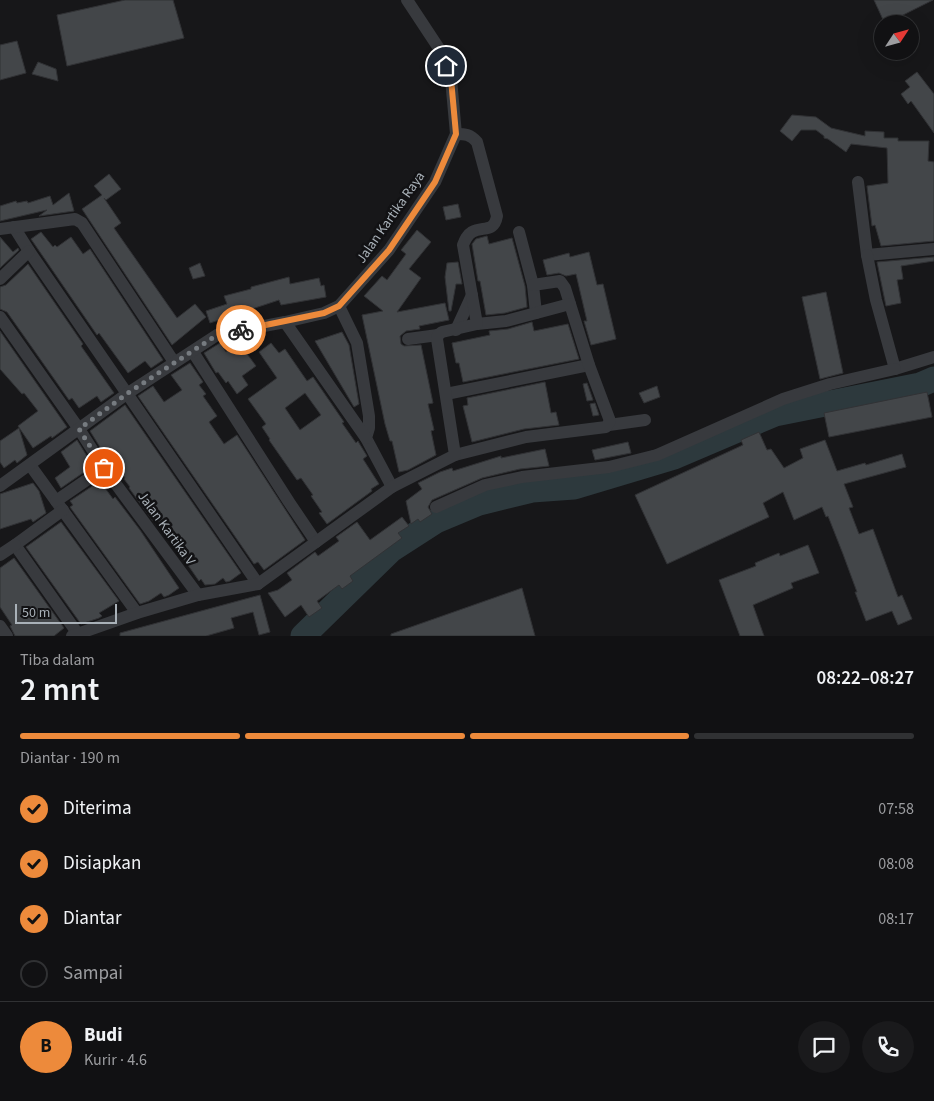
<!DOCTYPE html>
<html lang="id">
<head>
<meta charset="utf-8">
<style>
  :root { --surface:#111113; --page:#1a1a1c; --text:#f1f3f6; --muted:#9c9da0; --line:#303133; --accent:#ed8a3b }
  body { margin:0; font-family:"Source Sans 3",sans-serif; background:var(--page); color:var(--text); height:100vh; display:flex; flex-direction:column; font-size:19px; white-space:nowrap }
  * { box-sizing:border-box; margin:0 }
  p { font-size:16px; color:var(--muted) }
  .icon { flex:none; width:28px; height:28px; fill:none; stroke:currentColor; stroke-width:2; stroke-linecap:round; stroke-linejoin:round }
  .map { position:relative; height:636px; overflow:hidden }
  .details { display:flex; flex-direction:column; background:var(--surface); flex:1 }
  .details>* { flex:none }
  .needle { width:32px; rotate:54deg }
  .buttons { position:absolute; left:874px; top:15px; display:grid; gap:10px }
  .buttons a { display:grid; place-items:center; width:45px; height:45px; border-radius:50%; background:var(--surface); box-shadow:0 5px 20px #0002,0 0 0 1px var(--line); font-size:25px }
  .scale { position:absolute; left:15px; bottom:12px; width:102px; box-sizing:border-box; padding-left:5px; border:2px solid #a9b1b8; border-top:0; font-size:14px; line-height:18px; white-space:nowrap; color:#a9b1b8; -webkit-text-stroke:4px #121214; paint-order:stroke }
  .pin { position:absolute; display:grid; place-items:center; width:42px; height:42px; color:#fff; margin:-21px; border:2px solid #fff; border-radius:50%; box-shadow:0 1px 5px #0007 }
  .courier { position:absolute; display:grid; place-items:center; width:50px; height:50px; margin:-25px; border:4px solid #ed8a3b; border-radius:50%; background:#fff; color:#222; box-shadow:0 1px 6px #0007 }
  .overview em { font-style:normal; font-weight:600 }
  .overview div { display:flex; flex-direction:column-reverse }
  .overview { display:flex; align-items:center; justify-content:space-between; height:85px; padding:0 20px }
  h1 { font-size:32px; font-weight:600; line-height:38px }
  .bar { display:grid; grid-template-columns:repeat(4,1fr); gap:8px 5px; align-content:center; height:60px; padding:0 20px }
  .bar i { height:6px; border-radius:4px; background:var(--line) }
  .bar .selected { background:var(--accent) }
  .bar p { grid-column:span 4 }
  .line { display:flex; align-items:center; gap:12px; padding:0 20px; border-top:1px solid var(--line) }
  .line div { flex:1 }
  .round { display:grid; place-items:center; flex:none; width:52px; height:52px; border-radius:26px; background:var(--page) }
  ol { padding:0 20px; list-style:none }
  li { display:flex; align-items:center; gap:15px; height:55px }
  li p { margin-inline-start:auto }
  li .icon { padding:5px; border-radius:50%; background:var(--accent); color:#111; stroke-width:4 }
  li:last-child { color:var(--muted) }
  li i { width:28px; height:28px; border:2px solid var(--line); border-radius:50% }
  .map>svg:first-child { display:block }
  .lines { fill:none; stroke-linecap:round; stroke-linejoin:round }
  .river { stroke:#2d393d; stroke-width:25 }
  .building { fill:#434649; stroke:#313235; fill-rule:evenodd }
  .street { stroke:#383a3e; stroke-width:12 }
  .done { stroke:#767b80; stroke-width:5; stroke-dasharray:0 9 }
  .route { stroke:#ed8a3b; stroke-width:6 }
  .labels { text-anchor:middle; stroke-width:5; stroke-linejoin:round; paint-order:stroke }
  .street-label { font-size:14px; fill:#a9b1b8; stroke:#121214 }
</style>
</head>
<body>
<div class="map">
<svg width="934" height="636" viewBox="0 0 934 636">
  <rect width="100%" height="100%" fill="#171719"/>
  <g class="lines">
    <polyline class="river" points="303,636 391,550 436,521 479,503 532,490 574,487 674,457 775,414 920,385 934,379"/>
  </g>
  <g class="building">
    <polygon points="125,0 173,0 184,38 67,66 57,15"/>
    <polygon points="874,0 933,0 895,19 898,24 885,24"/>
    <polygon points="17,41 26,73 0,80 0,45"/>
    <polygon points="38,62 56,69 58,81 32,74"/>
    <polygon points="917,72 934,94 934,133 911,101 908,104 901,94 910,87 905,81"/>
    <polygon points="792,115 816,117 831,128 865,136 865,131 884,132 884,138 898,138 898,141 929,141 928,161 934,162 934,241 881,246 875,225 872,226 867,186 888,183 887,148 851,144 846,152 828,139 824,138 824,136 816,130 801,130 792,141 780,131"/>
    <polygon points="109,174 121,189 106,200 104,198 121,223 114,228 177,318 195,304 206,317 172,345 82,209 102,195 94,186"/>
    <polygon points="69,193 74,211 39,216 47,210 0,221 0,206 16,201 17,203 27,201 28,203 50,196 53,205"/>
    <polygon points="458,204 461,217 446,220 443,207"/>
    <polygon points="417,230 431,242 409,269 421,278 397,312 445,303 449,320 419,326 420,329 406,331 400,336 401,344 404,346 421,345 433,403 428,404 434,430 431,431 436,455 408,470 399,472 392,441 390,441 385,424 362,315 383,311 364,296 382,276 387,280 406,254 401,250"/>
    <polygon points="41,232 53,247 55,245 57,247 71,237 83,254 90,249 163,360 151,368 145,361 128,373 99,333 97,335 31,239"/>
    <polygon points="487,236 489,244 512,238 525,286 527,307 505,313 486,315 480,281 478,281 472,244 476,239"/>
    <polygon points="0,237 13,252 18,248 19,250 0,268"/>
    <polygon points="589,252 597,285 603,284 616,339 591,345 584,321 587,321 576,274 566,276 559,273 547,275 543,260 569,253 570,257"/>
    <polygon points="934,257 934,261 901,266 903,279 897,280 901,303 886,306 877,262"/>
    <polygon points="458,262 462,284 456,284 451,311 449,311 445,277 447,263"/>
    <polygon points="200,263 205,276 193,279 189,268"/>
    <polygon points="28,264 83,344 81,346 114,393 101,402 97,396 79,408 72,398 69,400 7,312 0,309 0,287 6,285"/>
    <polygon points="289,277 290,284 319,278 321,286 324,285 326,297 281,305 279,300 210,323 206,311 227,304 224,296 251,289 251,287"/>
    <polygon points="826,292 843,373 820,379 802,297"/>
    <polygon points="532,322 534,331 568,324 579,359 463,382 459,363 456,363 452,343 490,335 489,331 508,329"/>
    <polygon points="0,331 67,427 52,438 51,436 33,448 18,426 38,411 24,393 22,394 0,369"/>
    <polygon points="342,332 349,345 359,404 354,407 315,341"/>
    <polygon points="220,343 226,352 239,343 256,366 242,376 248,385 237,394 228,381 226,383 218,372 216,373 204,353"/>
    <path d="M271 343 279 353 285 349 307 381 313 377 344 422 342 423 356 443 358 441 359 443 367 456 363 459 379 484 371 489 372 491 327 524 319 513 322 512 311 496 313 495 301 478 297 480 269 440 270 439 262 427 266 424 248 399 277 378 259 352ZM305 393 321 415 300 430 285 408Z"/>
    <polygon points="190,363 203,382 199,385 206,394 203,396 217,416 209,422 224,444 237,435 305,540 264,570 258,562 254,564 138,396 153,386 164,402 182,390 171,375"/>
    <polygon points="545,382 551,413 556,412 559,425 524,429 472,442 463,406 468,405 467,398"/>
    <polygon points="587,383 593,400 587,401 583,384"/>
    <polygon points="657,386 660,397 644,403 639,393"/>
    <polygon points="927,392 932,417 829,437 824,413"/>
    <polygon points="595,403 599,415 593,416 590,404"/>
    <polygon points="125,405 241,573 230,581 226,582 223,578 215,584 205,585 201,579 199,581 156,519 153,521 129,488 130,487 124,479 125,478 111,457 108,460 90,431"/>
    <polygon points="19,428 27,455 17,463 15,460 4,468 0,462 0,441"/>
    <polygon points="759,432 767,450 771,449 784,468 803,458 800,449 825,440 837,471 865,463 866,465 902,454 906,467 844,484 853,507 849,508 859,534 873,529 898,597 902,595 912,619 898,625 892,611 866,621 855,592 857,592 843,554 828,516 826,517 822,507 794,520 783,492 763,503 769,517 667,564 635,495 743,445 741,440"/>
    <polygon points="77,440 93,466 61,488 55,478 70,467 61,452"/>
    <polygon points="628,442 631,453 595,460 592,450"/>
    <polygon points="545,449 549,466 520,469 482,478 432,500 428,507 432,514 420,522 418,519 411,524 406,501 422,489 418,483 440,472 452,468 453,471 501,456 501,458"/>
    <polygon points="100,481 113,499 115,497 140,530 179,588 169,595 164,597 161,593 149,601 140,604 70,507 73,505 70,501"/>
    <polygon points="33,483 39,491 46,513 33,522 31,519 0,529 0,494"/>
    <polygon points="402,517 409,526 398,533 402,538 350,576 353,581 342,589 339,585 317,601 322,608 309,617 301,605 285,617 268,593 278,590 292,580 287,573 315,552 318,556 339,541 336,537 357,522 370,540"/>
    <polygon points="61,522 119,601 99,613 102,616 99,618 81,624 26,547"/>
    <polygon points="808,545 819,573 791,583 793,588 753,605 764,636 740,636 719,580 756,566 755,563 779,553 780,556"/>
    <polygon points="14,558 64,628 54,636 15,636 10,626 12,625 0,607 0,568"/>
    <polygon points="522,588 535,636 391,636 391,634"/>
    <polygon points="260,595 270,632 259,635 253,612 231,618 234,628 206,636 120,636 120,633"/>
  </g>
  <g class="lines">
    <g class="street">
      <polyline points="858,182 867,255 934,249"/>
      <polyline points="14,227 29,251 258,584"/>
      <polyline points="0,229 75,219 82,223 174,362"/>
      <polyline points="519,232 533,285 536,313"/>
      <polyline points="867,255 876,300 895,369 934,357"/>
      <polyline points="0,279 29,251"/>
      <polyline points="533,285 560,281 565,288 570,304"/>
      <polyline points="339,306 357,343 369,416 369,428 366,438 392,487"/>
      <polyline points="0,317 79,429 104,468 198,595"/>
      <polyline points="285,322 366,438"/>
      <polyline points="456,330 472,295"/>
      <polyline points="408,339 438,335"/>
      <polyline points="193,352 289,502 316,542"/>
      <polyline points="446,394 589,365"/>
      <polyline points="609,425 645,420"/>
      <polyline points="455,455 526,437 606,427 610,421 589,365 570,304 506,321 477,324"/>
      <polyline points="30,465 137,613"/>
      <polyline points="0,486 128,393 217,335 285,322 324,313 339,306 389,250 435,182 456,134 451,79 442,53 407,0"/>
      <polyline points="56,501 104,468"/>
      <polyline points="436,507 485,485 522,477 609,467 657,455 783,399 830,384 895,369"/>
      <polyline points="63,510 15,545 78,634"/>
      <polyline points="0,555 15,545"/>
      <polyline points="0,626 7,636"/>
      <path d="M72 636 137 613 198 595 258 584 392 487 455 455 437 339 438 335 442 332 477 324 463 245C465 240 467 235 472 232 483 226 494 233 497 216L477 142C470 134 465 134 456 134"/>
    </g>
  </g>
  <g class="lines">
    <polyline class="done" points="104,468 79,429 128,393 217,335 241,330"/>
    <polyline class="route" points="241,330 324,313 339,306 389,250 435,182 456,134 451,79 446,66"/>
  </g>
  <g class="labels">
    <g class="street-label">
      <text transform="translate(390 217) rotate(-55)" y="5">Jalan Kartika Raya</text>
      <text transform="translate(167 528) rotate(54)" y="5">Jalan Kartika V</text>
    </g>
  </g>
</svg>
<div class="buttons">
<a><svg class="needle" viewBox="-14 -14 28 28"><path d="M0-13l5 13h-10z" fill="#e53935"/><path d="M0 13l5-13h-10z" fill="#9c9da0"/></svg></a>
</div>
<div class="scale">50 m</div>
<div class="pin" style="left:104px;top:468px;background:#ea580c"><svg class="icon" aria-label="bag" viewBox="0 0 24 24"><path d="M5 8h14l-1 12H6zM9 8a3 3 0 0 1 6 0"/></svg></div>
<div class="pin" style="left:446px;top:66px;background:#1f2937"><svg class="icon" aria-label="home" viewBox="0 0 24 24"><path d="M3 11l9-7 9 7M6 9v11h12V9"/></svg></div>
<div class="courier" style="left:241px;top:330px"><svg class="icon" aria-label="bike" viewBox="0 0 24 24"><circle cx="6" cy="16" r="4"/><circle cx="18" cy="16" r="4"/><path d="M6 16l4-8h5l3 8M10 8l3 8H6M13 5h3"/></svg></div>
</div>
<section class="details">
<div class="overview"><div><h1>2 mnt</h1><p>Tiba dalam</p></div><em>08:22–08:27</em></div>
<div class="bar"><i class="selected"></i><i class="selected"></i><i class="selected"></i><i></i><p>Diantar · 190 m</p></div>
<ol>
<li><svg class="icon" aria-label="check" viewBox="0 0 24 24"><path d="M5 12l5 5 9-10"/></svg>Diterima<p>07:58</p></li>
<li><svg class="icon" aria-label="check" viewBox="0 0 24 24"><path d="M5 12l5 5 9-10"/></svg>Disiapkan<p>08:08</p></li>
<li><svg class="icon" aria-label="check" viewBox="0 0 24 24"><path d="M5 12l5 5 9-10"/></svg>Diantar<p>08:17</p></li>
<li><i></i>Sampai</li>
</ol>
<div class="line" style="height:90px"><b class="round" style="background:var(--accent);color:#111">B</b><div><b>Budi</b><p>Kurir · 4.6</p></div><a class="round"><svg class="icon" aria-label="chat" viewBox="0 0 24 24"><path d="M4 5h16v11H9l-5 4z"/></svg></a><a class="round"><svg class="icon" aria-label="phone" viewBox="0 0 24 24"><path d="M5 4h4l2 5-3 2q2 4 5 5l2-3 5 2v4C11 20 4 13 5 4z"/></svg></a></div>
</section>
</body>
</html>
